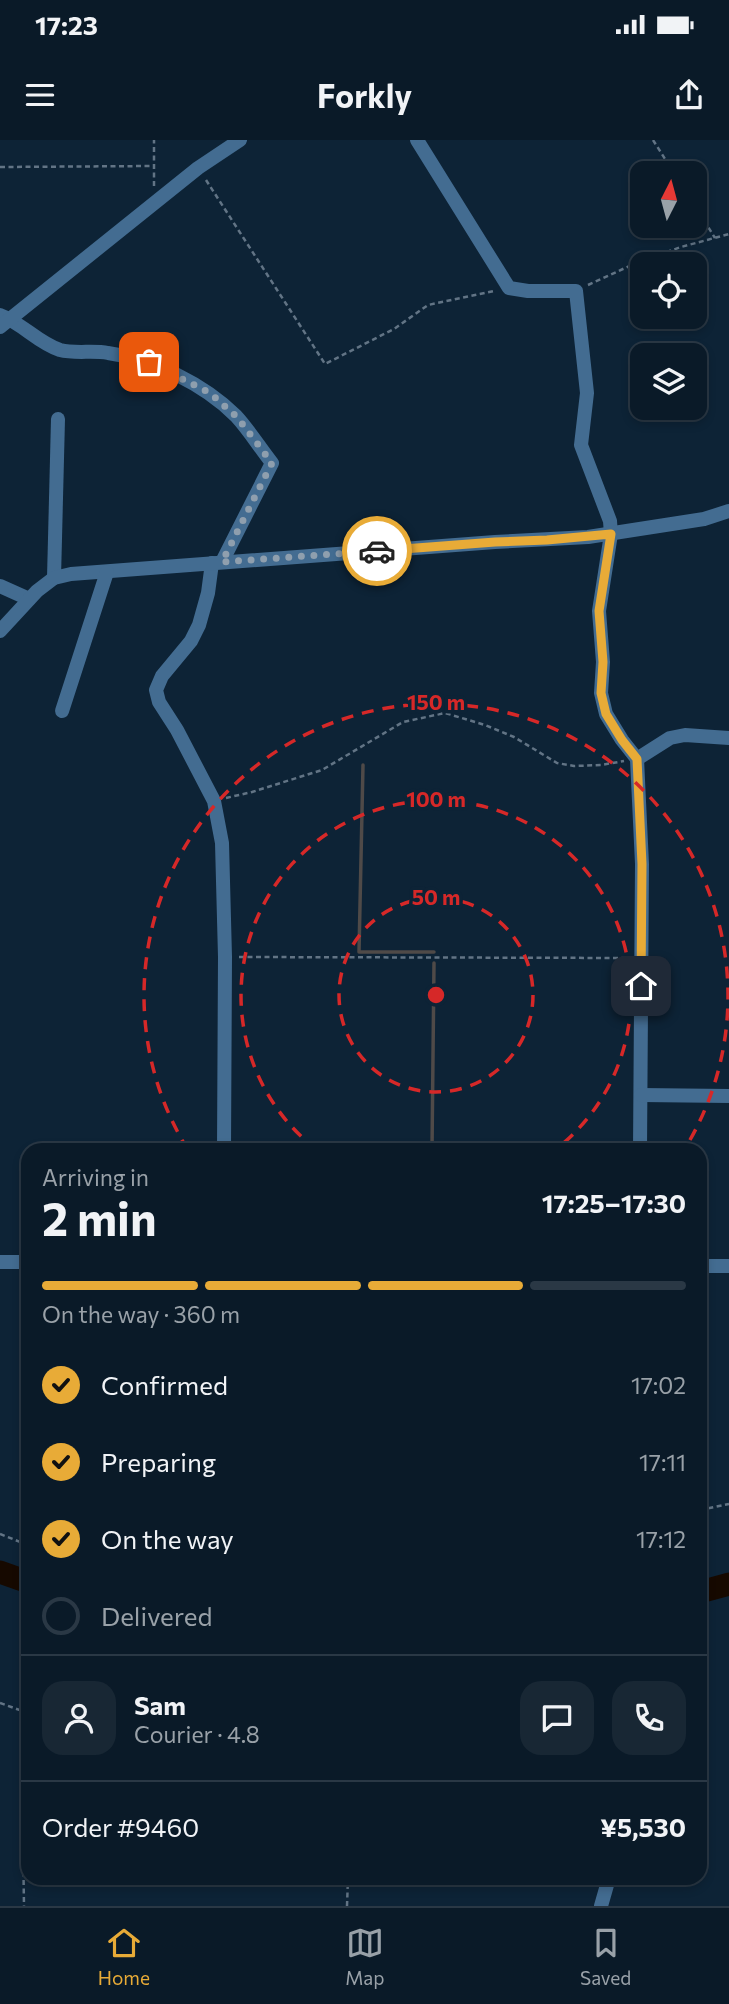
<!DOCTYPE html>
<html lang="en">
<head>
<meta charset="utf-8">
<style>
  :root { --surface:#0a1a28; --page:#182734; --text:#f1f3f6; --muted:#99a1a8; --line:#2a3845; --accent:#e8ab37 }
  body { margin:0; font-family:Commissioner,sans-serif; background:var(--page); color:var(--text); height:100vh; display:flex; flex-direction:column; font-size:26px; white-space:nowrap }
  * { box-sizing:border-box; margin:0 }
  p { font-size:23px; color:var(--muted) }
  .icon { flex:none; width:38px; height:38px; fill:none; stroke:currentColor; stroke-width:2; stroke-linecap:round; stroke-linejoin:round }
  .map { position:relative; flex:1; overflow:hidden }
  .details { position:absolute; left:21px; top:1003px; width:686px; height:742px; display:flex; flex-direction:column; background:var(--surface); border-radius:21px; box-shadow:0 4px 10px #0003,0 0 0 2px var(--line) }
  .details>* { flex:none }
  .needle { width:46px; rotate:6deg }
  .buttons { position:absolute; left:630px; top:21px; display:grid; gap:14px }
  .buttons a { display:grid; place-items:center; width:77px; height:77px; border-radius:14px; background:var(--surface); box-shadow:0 4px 10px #0003,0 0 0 2px var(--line); font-size:35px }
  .pin { position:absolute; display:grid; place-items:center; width:60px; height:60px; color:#fff; margin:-30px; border-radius:14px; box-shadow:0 4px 10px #0006 }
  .courier { position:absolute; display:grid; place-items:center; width:70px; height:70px; margin:-35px; border:5px solid #e8ab37; border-radius:50%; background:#fff; color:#222; box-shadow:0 2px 9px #0007 }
  .overview em { font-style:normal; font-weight:700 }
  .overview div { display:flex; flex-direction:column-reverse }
  .overview { display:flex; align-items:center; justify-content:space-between; height:119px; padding:0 21px }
  h1 { font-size:46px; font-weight:700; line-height:52px }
  .bar { display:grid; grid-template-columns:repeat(4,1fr); gap:10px 7px; align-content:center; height:84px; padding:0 21px }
  .bar i { height:9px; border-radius:5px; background:var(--line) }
  .bar .active { background:var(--accent) }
  .bar p { grid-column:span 4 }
  .line { display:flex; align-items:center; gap:18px; padding:0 21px; border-top:2px solid var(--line) }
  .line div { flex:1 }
  .round { display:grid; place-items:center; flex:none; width:74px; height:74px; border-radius:21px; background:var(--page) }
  ol { padding:0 21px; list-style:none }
  li { display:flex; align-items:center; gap:21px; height:77px }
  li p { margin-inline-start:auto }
  li .icon { padding:7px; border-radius:50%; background:var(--accent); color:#111; stroke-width:4 }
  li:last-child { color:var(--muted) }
  li i { width:38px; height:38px; border:4px solid var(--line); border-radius:50% }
  .status { display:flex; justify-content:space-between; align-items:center; height:49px; padding:0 35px; background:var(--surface); direction:ltr }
  .status svg { height:19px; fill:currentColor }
  header { display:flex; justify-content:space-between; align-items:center; height:91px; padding:0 21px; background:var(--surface); font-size:32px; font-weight:700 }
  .menu { display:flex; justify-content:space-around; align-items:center; height:98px; border-top:2px solid var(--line); background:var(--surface); font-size:19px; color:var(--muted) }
  .menu a { display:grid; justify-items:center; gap:4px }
  .menu .active { color:var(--accent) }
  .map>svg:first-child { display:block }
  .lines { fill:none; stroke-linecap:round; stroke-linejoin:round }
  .stream { stroke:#4f4a48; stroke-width:3.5 }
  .river { stroke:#160900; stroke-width:23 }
  .path { stroke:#627485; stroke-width:2.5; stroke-dasharray:5 3.5; stroke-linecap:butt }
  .street { stroke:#436c91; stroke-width:14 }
  .done { stroke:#8f9fae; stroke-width:7; stroke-dasharray:0 12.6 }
  .route { stroke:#e8ab37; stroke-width:9 }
  .ring { fill:none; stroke:#d62828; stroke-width:3.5; stroke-dasharray:12 9 }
  .centre { fill:#d62828; stroke:#0d2336; stroke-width:3.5 }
  .ring-label { font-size:21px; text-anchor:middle; font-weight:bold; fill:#d62828; stroke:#0d2336; stroke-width:7; stroke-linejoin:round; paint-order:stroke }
</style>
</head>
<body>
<div class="status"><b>17:23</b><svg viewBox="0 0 49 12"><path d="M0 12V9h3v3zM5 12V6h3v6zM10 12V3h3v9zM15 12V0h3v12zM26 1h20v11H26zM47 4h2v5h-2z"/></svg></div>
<header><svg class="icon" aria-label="menu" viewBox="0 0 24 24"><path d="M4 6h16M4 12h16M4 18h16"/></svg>Forkly<svg class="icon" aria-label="share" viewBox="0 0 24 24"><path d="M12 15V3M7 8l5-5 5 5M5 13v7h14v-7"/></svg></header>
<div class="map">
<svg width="729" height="1766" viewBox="0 0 729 1766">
  <rect width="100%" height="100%" fill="#0d2336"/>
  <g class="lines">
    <g class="stream">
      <polyline points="363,625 359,812 434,812"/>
      <polyline points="432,1010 434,823"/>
    </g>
    <g class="river">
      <polyline points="0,1432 28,1442"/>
      <polyline points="700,1452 729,1444"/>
    </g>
    <g class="path">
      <polyline points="653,0 674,33"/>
      <polyline points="0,27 154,26"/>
      <polyline points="206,40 325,224 394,189 428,165 494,151"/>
      <polyline points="154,46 154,0"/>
      <polyline points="695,66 715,98"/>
      <polyline points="588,145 636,123 681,107 729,94"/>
      <polyline points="226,658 252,652 322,630 403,582 445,573 485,585 514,597 557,623 574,626 601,625 624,621"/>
      <polyline points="239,817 628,818"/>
      <polyline points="700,1370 729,1364"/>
      <polyline points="0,1394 28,1405"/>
      <polyline points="0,1563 28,1573"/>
      <polyline points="21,1570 24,1766"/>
      <polyline points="347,1766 348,1738"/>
    </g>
    <g class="street">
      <polyline points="417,0 509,148 528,151 576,151 587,253 581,305 610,381 611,394 599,471 603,522 601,553 606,574 622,600 637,619 642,724 640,1010"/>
      <path d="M0 175C22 183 38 203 60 210 75 214 93 210 108 213 153 219 204 244 236 276 249 290 260 308 272 323L222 422"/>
      <polyline points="0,187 198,28 240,0"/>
      <polyline points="212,423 208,453 199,485 191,501 162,536 156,550 159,562 177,590 214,661 222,703 225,817 224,1010"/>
      <polyline points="54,438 58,279"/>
      <polyline points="0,446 29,459"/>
      <polyline points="0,491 37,451 54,438 71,434 495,402 588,397 704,379 729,371"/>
      <polyline points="62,571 107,432"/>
      <polyline points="637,619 670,598 685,595 729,598"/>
      <polyline points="641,955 729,956"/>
      <polyline points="0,1122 28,1122"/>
      <polyline points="700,1126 729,1126"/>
      <polyline points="601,1766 609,1738"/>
    </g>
  </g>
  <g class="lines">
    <polyline class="done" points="149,222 210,253 237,277 272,323 222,422 377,411"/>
    <polyline class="route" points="377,411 495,402 547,400 611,394 599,471 603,522 601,553 606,574 622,600 637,619 642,724 641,846"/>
  </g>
  <g class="ring">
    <circle cx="436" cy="855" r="97"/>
    <path d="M317 1010A195 195 0 1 1 555 1010"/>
    <path d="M188 1010A292 292 0 1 1 684 1010"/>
  </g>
  <circle cx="436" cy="855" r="10" class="centre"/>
  <g class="ring-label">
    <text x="436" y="570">150 m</text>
    <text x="436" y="667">100 m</text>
    <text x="436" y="765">50 m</text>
  </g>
</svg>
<div class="buttons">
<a><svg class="needle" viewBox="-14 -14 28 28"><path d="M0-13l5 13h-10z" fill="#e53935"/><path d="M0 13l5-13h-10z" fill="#99a1a8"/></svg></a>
<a><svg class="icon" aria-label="locate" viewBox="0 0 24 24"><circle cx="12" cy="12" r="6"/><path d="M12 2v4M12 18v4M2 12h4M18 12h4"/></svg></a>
<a><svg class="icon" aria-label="layers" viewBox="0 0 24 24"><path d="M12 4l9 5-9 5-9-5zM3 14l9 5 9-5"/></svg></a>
</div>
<div class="pin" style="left:149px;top:222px;background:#ea580c"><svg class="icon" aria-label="bag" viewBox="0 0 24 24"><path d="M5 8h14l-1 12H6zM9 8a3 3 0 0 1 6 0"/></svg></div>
<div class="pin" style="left:641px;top:846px;background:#1f2937"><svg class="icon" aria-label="home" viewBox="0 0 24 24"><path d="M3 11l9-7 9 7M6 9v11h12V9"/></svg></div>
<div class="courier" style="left:377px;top:411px"><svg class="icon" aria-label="car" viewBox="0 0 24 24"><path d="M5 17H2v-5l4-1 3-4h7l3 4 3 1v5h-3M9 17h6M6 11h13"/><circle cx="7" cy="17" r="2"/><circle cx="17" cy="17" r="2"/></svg></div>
<section class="details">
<div class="overview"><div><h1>2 min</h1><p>Arriving in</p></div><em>17:25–17:30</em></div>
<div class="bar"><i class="active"></i><i class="active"></i><i class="active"></i><i></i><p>On the way · 360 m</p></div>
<ol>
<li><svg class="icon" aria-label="check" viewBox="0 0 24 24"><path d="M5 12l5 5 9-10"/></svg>Confirmed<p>17:02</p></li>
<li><svg class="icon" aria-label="check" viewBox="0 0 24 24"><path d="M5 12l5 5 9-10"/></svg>Preparing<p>17:11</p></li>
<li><svg class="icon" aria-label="check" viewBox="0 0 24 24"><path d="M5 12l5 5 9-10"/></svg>On the way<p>17:12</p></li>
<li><i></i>Delivered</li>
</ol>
<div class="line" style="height:126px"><a class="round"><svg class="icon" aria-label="person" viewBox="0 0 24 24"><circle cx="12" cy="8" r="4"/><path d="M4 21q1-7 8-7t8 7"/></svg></a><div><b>Sam</b><p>Courier · 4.8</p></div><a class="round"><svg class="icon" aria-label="chat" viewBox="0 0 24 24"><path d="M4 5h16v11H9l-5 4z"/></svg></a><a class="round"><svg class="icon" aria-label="phone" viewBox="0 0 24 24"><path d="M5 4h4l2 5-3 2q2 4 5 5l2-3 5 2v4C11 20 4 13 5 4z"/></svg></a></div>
<div class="line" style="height:91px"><div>Order #9460</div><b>¥5,530</b></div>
</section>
</div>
<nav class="menu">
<a class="active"><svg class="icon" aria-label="home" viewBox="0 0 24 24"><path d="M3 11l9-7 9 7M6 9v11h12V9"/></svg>Home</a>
<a><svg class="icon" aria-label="map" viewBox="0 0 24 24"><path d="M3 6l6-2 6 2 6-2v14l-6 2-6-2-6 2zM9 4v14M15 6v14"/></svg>Map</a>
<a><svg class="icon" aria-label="saved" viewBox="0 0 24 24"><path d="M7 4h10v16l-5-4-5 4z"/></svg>Saved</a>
</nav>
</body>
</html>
